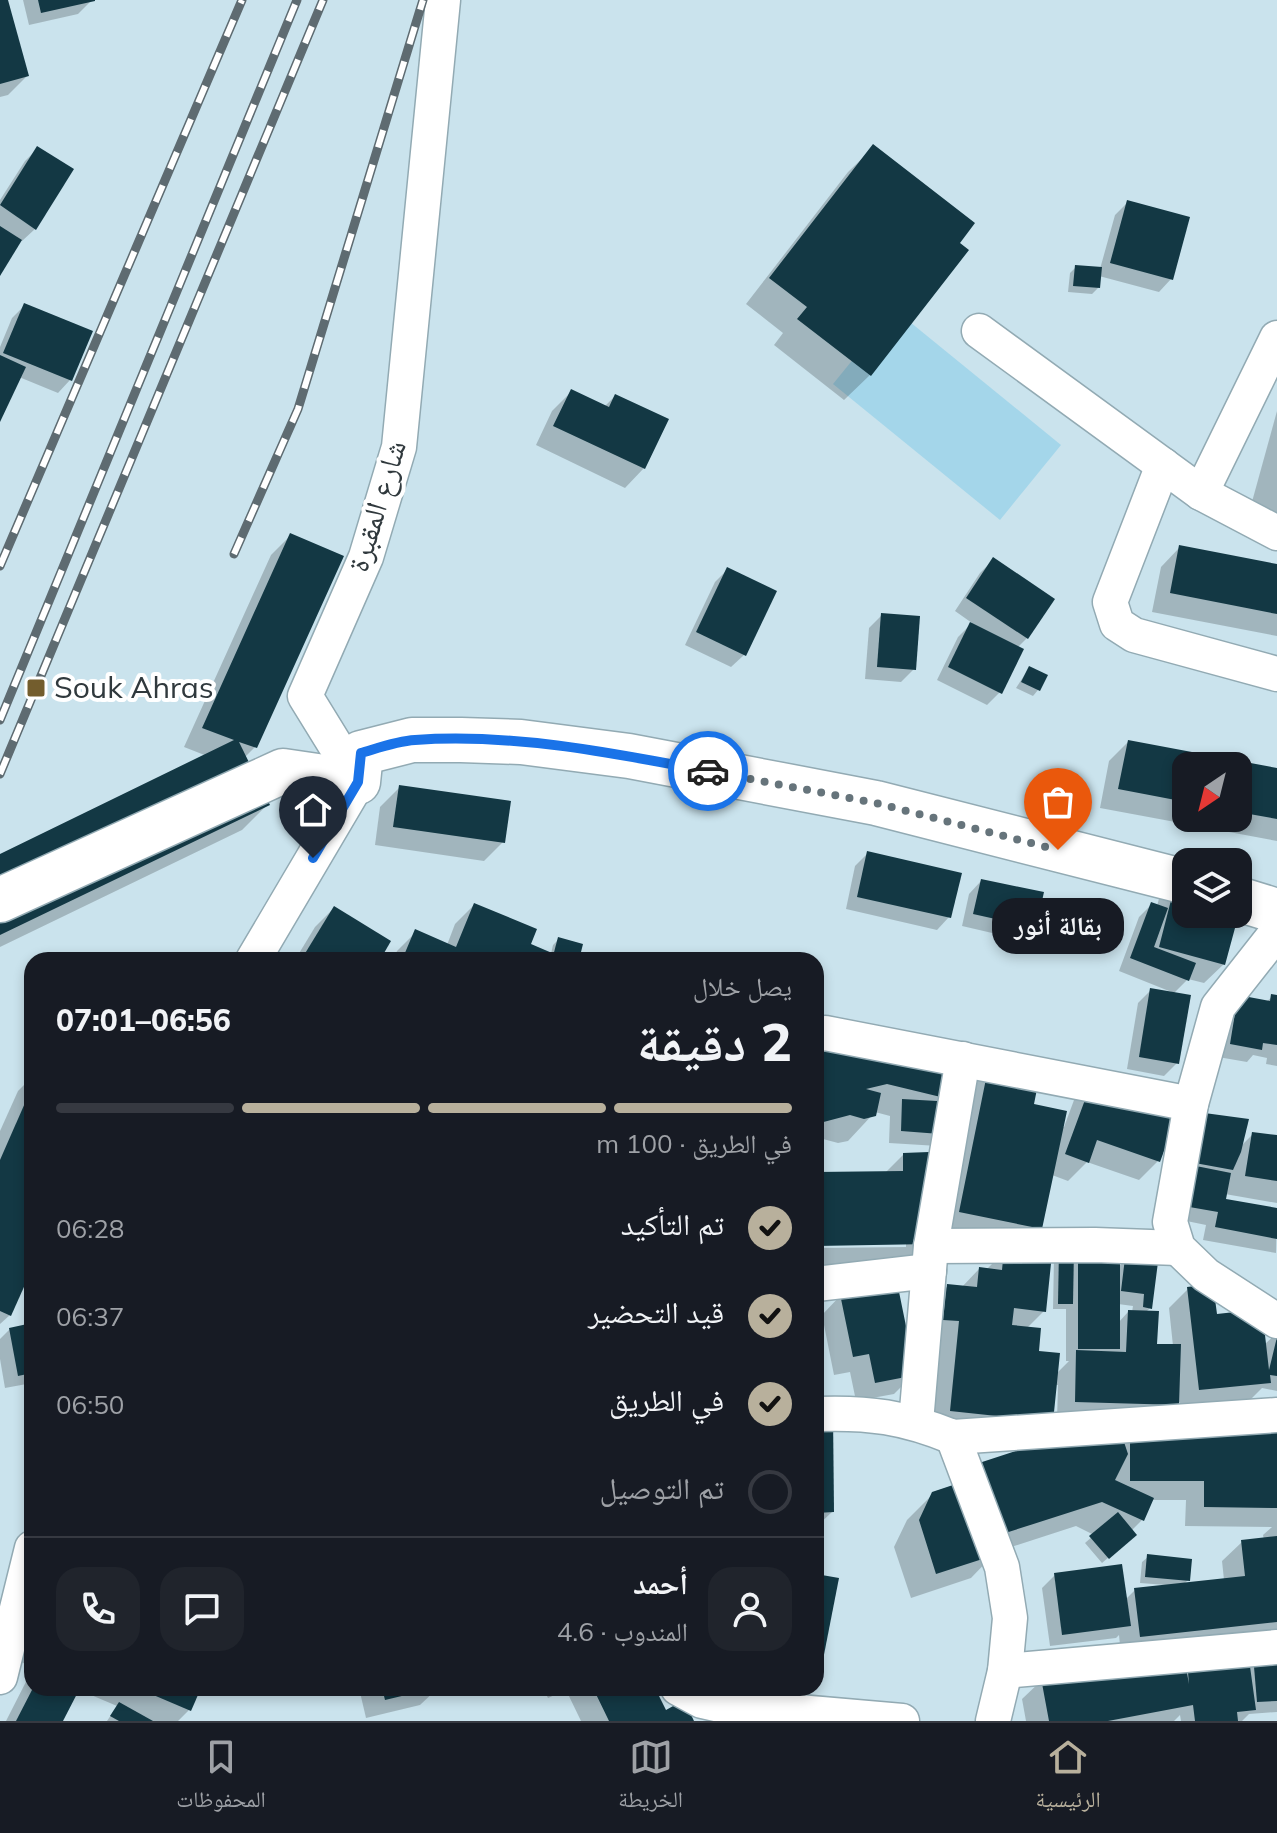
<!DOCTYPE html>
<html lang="ar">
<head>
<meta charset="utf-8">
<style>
  :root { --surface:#171b24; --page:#20242c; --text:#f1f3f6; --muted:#9ea1a6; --line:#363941; --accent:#b8b09c }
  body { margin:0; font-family:Mulish,"Noto Naskh Arabic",sans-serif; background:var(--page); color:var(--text); direction:rtl; height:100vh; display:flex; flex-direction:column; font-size:30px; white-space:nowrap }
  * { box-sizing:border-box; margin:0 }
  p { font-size:26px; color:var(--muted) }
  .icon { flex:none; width:44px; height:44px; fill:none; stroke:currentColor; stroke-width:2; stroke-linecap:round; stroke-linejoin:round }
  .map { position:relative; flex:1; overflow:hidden; direction:ltr }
  .details { position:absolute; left:24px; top:952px; width:800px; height:744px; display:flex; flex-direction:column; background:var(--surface); border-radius:24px; box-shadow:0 4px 12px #0003; direction:rtl }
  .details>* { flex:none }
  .needle { width:52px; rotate:215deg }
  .controls { position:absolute; left:1172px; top:752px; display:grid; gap:16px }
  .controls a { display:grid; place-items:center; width:80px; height:80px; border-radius:16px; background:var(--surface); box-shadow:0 4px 12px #0003; font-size:40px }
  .pin { position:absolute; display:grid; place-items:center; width:68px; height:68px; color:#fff; margin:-82px -34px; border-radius:50% 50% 50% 0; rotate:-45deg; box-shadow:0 0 8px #0007 }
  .pin .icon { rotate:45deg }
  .courier { position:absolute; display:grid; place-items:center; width:80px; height:80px; margin:-40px; border:6px solid #1a73e8; border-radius:50%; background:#fff; color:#222; box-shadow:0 2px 10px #0007 }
  .bubble { position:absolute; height:56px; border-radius:24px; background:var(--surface); box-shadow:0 4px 12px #0003; font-size:26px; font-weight:800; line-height:56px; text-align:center; direction:rtl }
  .overview em { font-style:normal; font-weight:800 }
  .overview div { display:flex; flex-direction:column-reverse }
  .overview { display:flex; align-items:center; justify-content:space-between; height:136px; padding:0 32px }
  h1 { font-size:52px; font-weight:800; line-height:60px }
  .bar { display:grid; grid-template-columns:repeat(4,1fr); gap:12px 8px; align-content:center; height:96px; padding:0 32px }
  .bar i { height:10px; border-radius:6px; background:var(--line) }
  .bar .active { background:var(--accent) }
  .bar p { grid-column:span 4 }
  .line { display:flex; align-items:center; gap:20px; padding:0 32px; border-top:2px solid var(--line) }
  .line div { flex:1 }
  .round { display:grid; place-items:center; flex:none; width:84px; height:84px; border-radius:24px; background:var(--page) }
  ol { padding:0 32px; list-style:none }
  li { display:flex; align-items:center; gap:24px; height:88px }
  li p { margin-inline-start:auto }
  li .icon { padding:8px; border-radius:50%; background:var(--accent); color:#111; stroke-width:4 }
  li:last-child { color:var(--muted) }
  li i { width:44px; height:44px; border:4px solid var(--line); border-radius:50% }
  .dock { display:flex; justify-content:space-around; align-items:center; height:112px; border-top:2px solid var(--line); background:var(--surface); font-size:22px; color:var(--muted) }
  .dock a { display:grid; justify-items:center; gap:4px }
  .dock .active { color:var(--accent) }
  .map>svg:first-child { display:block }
  .grass { fill:#a4d6ea }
  .shadow { fill:#0003; fill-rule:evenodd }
  .building { fill:#133844 }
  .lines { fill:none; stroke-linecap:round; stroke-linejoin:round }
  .street-casing { stroke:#92aab3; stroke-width:37 }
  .secondary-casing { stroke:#92aab3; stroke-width:47 }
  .street { stroke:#fff; stroke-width:34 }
  .secondary { stroke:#fff; stroke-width:44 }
  .rail-casing { stroke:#5e6b71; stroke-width:9 }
  .rail { stroke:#fff; stroke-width:6; stroke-dasharray:18; stroke-linecap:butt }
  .done { stroke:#66747b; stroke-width:8; stroke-dasharray:0 14.4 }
  .route { stroke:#1a73e8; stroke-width:10 }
  .poi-dot { fill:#735d2d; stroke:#fff; stroke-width:3 }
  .labels { text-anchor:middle; stroke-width:8; stroke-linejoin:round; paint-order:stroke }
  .street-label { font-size:30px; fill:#30393d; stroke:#fff }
  .poi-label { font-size:30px; fill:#30393d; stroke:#fff; text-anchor:start }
</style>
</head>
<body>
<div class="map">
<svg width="1277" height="1721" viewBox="0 0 1277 1721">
  <rect width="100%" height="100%" fill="#cae3ed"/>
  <polygon class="grass" points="894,309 1061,445 1000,520 833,384"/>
  <g class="shadow">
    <polygon points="0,0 6,0 27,76 8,95 0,97"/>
    <polygon points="23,0 91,0 91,1 78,14 29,25"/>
    <polygon points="874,147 870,375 844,400 774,345 783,333 746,304 848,172"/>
    <polygon points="38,148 35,229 22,241 20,240 0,272 0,200 25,161"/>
    <polygon points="1128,202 1171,279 1159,292 1099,276 1098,288 1092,294 1068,292 1070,273 1076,267 1100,269 1115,215"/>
    <polygon points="25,305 70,380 58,393 19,377 0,417 0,347 12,318"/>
    <polygon points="571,392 604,407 615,396 644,468 625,488 536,445 552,411"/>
    <polygon points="1277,411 1277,516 1250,509"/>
    <polygon points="290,536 341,557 255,747 244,758 267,805 242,830 0,947 0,856 207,756 184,747 271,555"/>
    <polygon points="1180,547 1277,566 1277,636 1152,612 1161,567"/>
    <polygon points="993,560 1027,638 1017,648 1000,692 987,705 937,680 958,637 972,623 955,611 980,573"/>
    <polygon points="728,569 744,655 731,667 685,645 715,582"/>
    <polygon points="882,615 914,669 901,682 865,679 869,628"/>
    <polygon points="1029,668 1038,690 1033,696 1016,688"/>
    <path d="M1128 742 1277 770V841L1100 808 1109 761ZM1186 766H1238V818H1186Z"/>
    <polygon points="400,787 503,842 484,861 375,845 380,807"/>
    <polygon points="868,853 949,917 937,930 846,909 855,866"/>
    <polygon points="1179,875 1186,914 1224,964 1204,983 1188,979 1174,993 1119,971 1139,917 1152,904 1157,906 1160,895"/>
    <polygon points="981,881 1034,927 1022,940 962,926 969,894"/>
    <polygon points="474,905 528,945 551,954 553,945 559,939 577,960 393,960 397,951 416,932 447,945 455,924"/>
    <polygon points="334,908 378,960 295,960 315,927"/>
    <polygon points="1151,990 1177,1063 1164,1076 1127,1069 1138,1003"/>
    <polygon points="1272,997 1277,997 1277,1066 1266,1064 1267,1058 1253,1055 1247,1062 1218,1057 1226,1010 1266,1002"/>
    <polygon points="816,1037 948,1051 938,1146 889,1143 890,1116 875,1112 848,1141 838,1143 823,1139 816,1141"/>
    <polygon points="989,1066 1036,1085 1031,1106 1062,1127 1064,1127 1077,1092 1158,1161 1139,1180 1087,1162 1068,1181 1052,1175 1040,1228 1021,1247 941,1231 970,1086"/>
    <polygon points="32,1077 32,1264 10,1315 0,1324 0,1131 18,1091"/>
    <polygon points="1253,1134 1277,1137 1277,1203 1225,1194 1224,1200 1277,1210 1276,1253 1203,1240 1206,1225 1167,1217 1172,1173 1240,1147"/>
    <polygon points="903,1155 929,1244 904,1269 816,1270 816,1248 906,1247 906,1243 816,1244 816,1174 885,1173"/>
    <path d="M1005 1251 1044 1311 1026 1329 1037 1353 1056 1374 1069 1361H1066V1309H1053L1054 1258 1118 1267 1126 1260 1156 1264 1150 1308 1145 1313 1155 1346H1173L1169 1308 1188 1289 1215 1317 1264 1345 1277 1333V1391L1262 1388 1249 1401 1180 1408V1402L1158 1423 1277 1432V1639L1121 1655 1119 1635 1116 1638 1050 1646 1042 1588 1055 1575 1125 1600 1135 1590 1166 1585 1140 1583 1142 1562 1148 1557 1188 1580 1183 1585 1224 1580 1222 1561 1242 1542 1264 1540 1263 1535 1272 1527 1185 1526 1186 1500H1151L1142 1520 1131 1531 1129 1540 1102 1563 1085 1543 1094 1535 1076 1526 996 1552 971 1578 911 1598 894 1547 907 1520 933 1494 1110 1422 1057 1420 1058 1385H1054L1051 1421 926 1436 923 1311 948 1286 961 1288 979 1269 986 1270ZM1118 1304 1133 1306 1132 1312H1128L1118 1323Z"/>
    <polygon points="841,1295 914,1374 894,1394 856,1401 850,1372 834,1375 822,1315"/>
    <polygon points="32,1325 32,1383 5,1388 0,1359 0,1339 10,1329"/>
    <polygon points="816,1418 832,1512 816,1527"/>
    <polygon points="32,1602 32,1668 6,1653"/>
    <polygon points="1277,1656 1277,1712 1249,1714 1242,1721 1181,1721 1180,1715 1174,1721 1026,1721 1022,1699 1042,1680"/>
    <polygon points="32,1670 32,1688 198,1688 189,1710 178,1721 107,1721 117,1706 77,1689 60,1721 6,1721"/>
    <polygon points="359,1688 438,1688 420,1705 366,1718"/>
    <polygon points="543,1688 653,1688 665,1712 692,1721 581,1721 566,1690 548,1698"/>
    <polygon points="770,1688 804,1688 798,1694"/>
  </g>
  <g class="building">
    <polygon points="0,0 8,0 29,76 0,84"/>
    <polygon points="38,0 95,0 95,1 41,13"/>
    <polygon points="873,144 975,223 960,243 969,250 871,376 797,319 807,307 769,278"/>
    <polygon points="37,146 74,169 36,230 0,205"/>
    <polygon points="1127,200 1190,217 1173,280 1110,263"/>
    <polygon points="0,226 22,240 0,276"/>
    <polygon points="1075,265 1102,267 1100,288 1073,286"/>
    <polygon points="24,303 93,331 72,381 3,353"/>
    <polygon points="0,355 26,367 0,422"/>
    <polygon points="571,389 609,407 615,394 669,419 645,469 553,426"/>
    <polygon points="290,533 344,556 257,748 239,742 270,805 0,935 0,854 234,740 202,728"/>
    <polygon points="1179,545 1277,564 1277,614 1170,593"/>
    <polygon points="993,557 1055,599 1028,639 966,598"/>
    <polygon points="727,567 777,591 746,656 696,632"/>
    <polygon points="881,613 920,616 916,670 877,667"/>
    <polygon points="970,622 1024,649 1002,694 948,667"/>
    <polygon points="1029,666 1048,675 1040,691 1021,682"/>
    <polygon points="1128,740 1277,768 1277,819 1238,812 1238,766 1186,766 1186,802 1118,789"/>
    <polygon points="399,785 511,801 505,843 393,827"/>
    <polygon points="867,851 962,873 951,918 857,897"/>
    <polygon points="1178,873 1186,875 1186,914 1238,914 1245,891 1225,965 1159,947"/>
    <polygon points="981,879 1044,892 1036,928 973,914"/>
    <polygon points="1151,902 1168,908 1154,947 1196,963 1189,981 1130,958"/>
    <polygon points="474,903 537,929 531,944 552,953 549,960 402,960 415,929 456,947"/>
    <polygon points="334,906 391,941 380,960 301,960"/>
    <polygon points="558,937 583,944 579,960 552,960"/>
    <polygon points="1150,988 1191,995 1179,1064 1139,1057"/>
    <polygon points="1271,994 1277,995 1277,1045 1263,1043 1262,1050 1230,1044 1238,995 1270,1001"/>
    <polygon points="816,1035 949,1050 949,1099 887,1084 866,1089 881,1093 876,1116 864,1119 850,1115 816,1124"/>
    <polygon points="1046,1058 1086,1071 1039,1079 1034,1104 1067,1111 1042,1229 959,1212 989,1064 1040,1075"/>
    <polygon points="1096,1070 1182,1102 1160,1162 1097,1140 1089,1163 1065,1154"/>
    <polygon points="32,1087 32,1269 11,1316 0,1311 0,1160"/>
    <polygon points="902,1099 954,1102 953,1135 901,1131"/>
    <polygon points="1197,1112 1249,1119 1241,1152 1233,1170 1184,1161"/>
    <polygon points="1252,1132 1277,1135 1277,1181 1245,1176"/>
    <polygon points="929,1152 931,1244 816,1246 816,1172 903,1171 903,1153"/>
    <polygon points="1186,1164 1231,1173 1226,1199 1277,1208 1277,1239 1215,1227 1218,1212 1178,1205"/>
    <polygon points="1078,1248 1120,1249 1120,1349 1078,1349"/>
    <polygon points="1004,1249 1052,1254 1046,1312 1014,1308 1012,1325 1041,1328 1039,1351 1060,1353 1053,1422 950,1411 959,1321 943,1320 947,1284 977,1287 979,1267 1002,1270"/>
    <polygon points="1059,1250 1074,1250 1073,1304 1058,1304"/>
    <polygon points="1125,1258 1158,1262 1152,1309 1143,1307 1144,1294 1121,1291"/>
    <polygon points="897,1282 916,1375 875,1383 869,1354 853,1357 840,1294"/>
    <polygon points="1213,1284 1217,1314 1262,1309 1269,1370 1277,1337 1277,1376 1270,1375 1271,1383 1199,1390 1187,1287"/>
    <polygon points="1128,1310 1159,1311 1157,1344 1181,1344 1179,1405 1075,1402 1076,1350 1126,1352"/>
    <polygon points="32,1323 32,1373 18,1376 9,1328"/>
    <polygon points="833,1415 834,1512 816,1513 816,1416"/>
    <polygon points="1116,1418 1128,1454 1115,1480 1154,1498 1144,1521 1102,1502 996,1536 998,1554 936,1574 919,1520 932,1492 968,1480 976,1464"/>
    <polygon points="1130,1428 1277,1430 1277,1508 1204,1507 1204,1481 1130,1481"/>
    <polygon points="1118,1512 1137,1535 1109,1559 1089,1536"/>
    <polygon points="1277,1536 1277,1622 1140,1637 1134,1588 1245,1576 1241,1540"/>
    <polygon points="1147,1554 1192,1559 1190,1581 1145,1577"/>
    <polygon points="1122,1564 1131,1626 1062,1635 1054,1573"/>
    <polygon points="816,1574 839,1578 820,1675 816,1674"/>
    <polygon points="1183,1652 1189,1684 1187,1660 1248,1652 1256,1710 1237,1712 1238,1721 1195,1721 1193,1705 1108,1721 1049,1721 1041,1678"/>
    <polygon points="1277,1654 1277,1701 1257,1702 1253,1655"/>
    <polygon points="33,1688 80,1688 63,1721 16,1721"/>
    <polygon points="137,1688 201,1688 191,1711"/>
    <polygon points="382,1688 431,1688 431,1689 385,1700"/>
    <polygon points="593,1688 655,1688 666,1710 684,1700 694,1721 609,1721"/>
    <polygon points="119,1702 153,1721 119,1721 110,1716"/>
  </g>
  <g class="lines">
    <defs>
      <g id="street">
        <polyline points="979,331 1201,493 1277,533"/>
        <polyline points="1163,465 1110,602 1117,624 1134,635 1277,674"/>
        <polyline points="1201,493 1277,338"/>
        <polyline points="1277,932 1218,1007 1191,1104 1170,1222 1178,1248 1206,1275 1277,1321"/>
        <polyline points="253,960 358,782 305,696 366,557 399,447 443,0"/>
        <polyline points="816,1035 825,1033 1191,1104"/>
        <polyline points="931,1246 1095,1245 1178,1248"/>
        <polyline points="816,1284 929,1271"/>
        <path d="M816 1414C869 1412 904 1417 953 1437L1277 1415"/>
        <polyline points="916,1422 931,1246 963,1059"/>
        <polyline points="953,1437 1002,1567 1010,1618 1005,1671 993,1721"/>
        <polyline points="1005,1671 1277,1647"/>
        <polyline points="0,1677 32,1548"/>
        <polyline points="678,1688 702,1701 720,1705 902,1721"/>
      </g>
      <g id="secondary">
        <polyline points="1238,899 1277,911"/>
        <polyline points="0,900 283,771 358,782 361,753 412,740 461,740 521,742 629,756 876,803 1186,882"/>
      </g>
    </defs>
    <use href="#street" class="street-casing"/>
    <use href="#secondary" class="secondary-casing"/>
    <use href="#street" class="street"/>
    <use href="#secondary" class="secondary"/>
    <defs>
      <g id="rail">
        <polyline points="234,554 298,409 423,0"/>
        <polyline points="0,566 242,0"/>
        <polyline points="0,720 297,0"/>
        <polyline points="0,774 323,0"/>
      </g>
    </defs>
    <use href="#rail" class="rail-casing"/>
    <use href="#rail" class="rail"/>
  </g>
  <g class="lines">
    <polyline class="done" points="708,771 876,803 1058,850"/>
    <path class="route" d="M313 858 358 782 361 753C378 748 397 741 415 740 513 733 613 753 708 771"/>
  </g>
  <rect class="poi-dot" x="26" y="678" width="20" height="20" rx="4"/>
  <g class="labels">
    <g class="street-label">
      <text transform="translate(377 506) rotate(-73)" y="10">شارع المقبرة</text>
    </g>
    <g class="poi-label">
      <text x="54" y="698">Souk Ahras</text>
    </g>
  </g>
</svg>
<div class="controls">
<a><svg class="needle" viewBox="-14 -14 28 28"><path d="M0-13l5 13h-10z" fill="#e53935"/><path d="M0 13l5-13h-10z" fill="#9ea1a6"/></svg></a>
<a><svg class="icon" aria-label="layers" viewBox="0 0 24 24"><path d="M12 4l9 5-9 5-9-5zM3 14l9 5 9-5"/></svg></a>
</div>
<div class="pin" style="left:1058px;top:850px;background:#ea580c"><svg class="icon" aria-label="bag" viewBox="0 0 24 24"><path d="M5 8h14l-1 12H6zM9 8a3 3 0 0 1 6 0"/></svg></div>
<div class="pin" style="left:313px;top:858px;background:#1f2937"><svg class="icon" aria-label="home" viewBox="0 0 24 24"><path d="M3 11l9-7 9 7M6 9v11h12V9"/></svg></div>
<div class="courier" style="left:708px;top:771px"><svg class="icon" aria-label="car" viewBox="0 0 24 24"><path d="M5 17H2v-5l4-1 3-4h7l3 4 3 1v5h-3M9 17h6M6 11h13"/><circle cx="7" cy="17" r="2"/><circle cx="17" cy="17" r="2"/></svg></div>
<div class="bubble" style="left:992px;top:898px;width:132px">بقالة أنور</div>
<section class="details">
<div class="overview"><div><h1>2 دقيقة</h1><p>يصل خلال</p></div><em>06:56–07:01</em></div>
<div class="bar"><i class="active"></i><i class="active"></i><i class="active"></i><i></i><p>في الطريق · 100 m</p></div>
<ol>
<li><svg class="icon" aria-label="check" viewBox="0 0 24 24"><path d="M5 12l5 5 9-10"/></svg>تم التأكيد<p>06:28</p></li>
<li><svg class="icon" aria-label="check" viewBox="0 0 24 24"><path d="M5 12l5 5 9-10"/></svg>قيد التحضير<p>06:37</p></li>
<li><svg class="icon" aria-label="check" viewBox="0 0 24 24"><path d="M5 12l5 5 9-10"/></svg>في الطريق<p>06:50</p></li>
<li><i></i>تم التوصيل</li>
</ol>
<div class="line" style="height:144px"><a class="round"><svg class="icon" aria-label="person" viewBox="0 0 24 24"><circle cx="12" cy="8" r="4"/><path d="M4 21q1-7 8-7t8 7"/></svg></a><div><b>أحمد</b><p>المندوب · 4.6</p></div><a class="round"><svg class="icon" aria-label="chat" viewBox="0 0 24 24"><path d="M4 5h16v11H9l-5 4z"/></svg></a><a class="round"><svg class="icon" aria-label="phone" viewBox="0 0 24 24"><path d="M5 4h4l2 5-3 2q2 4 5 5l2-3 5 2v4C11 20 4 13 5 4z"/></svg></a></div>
</section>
</div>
<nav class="dock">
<a class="active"><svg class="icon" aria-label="home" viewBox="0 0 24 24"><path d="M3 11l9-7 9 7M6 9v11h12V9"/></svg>الرئيسية</a>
<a><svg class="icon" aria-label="map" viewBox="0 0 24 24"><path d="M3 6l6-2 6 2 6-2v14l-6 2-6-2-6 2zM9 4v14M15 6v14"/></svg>الخريطة</a>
<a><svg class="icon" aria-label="saved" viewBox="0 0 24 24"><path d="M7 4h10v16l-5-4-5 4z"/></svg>المحفوظات</a>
</nav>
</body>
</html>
